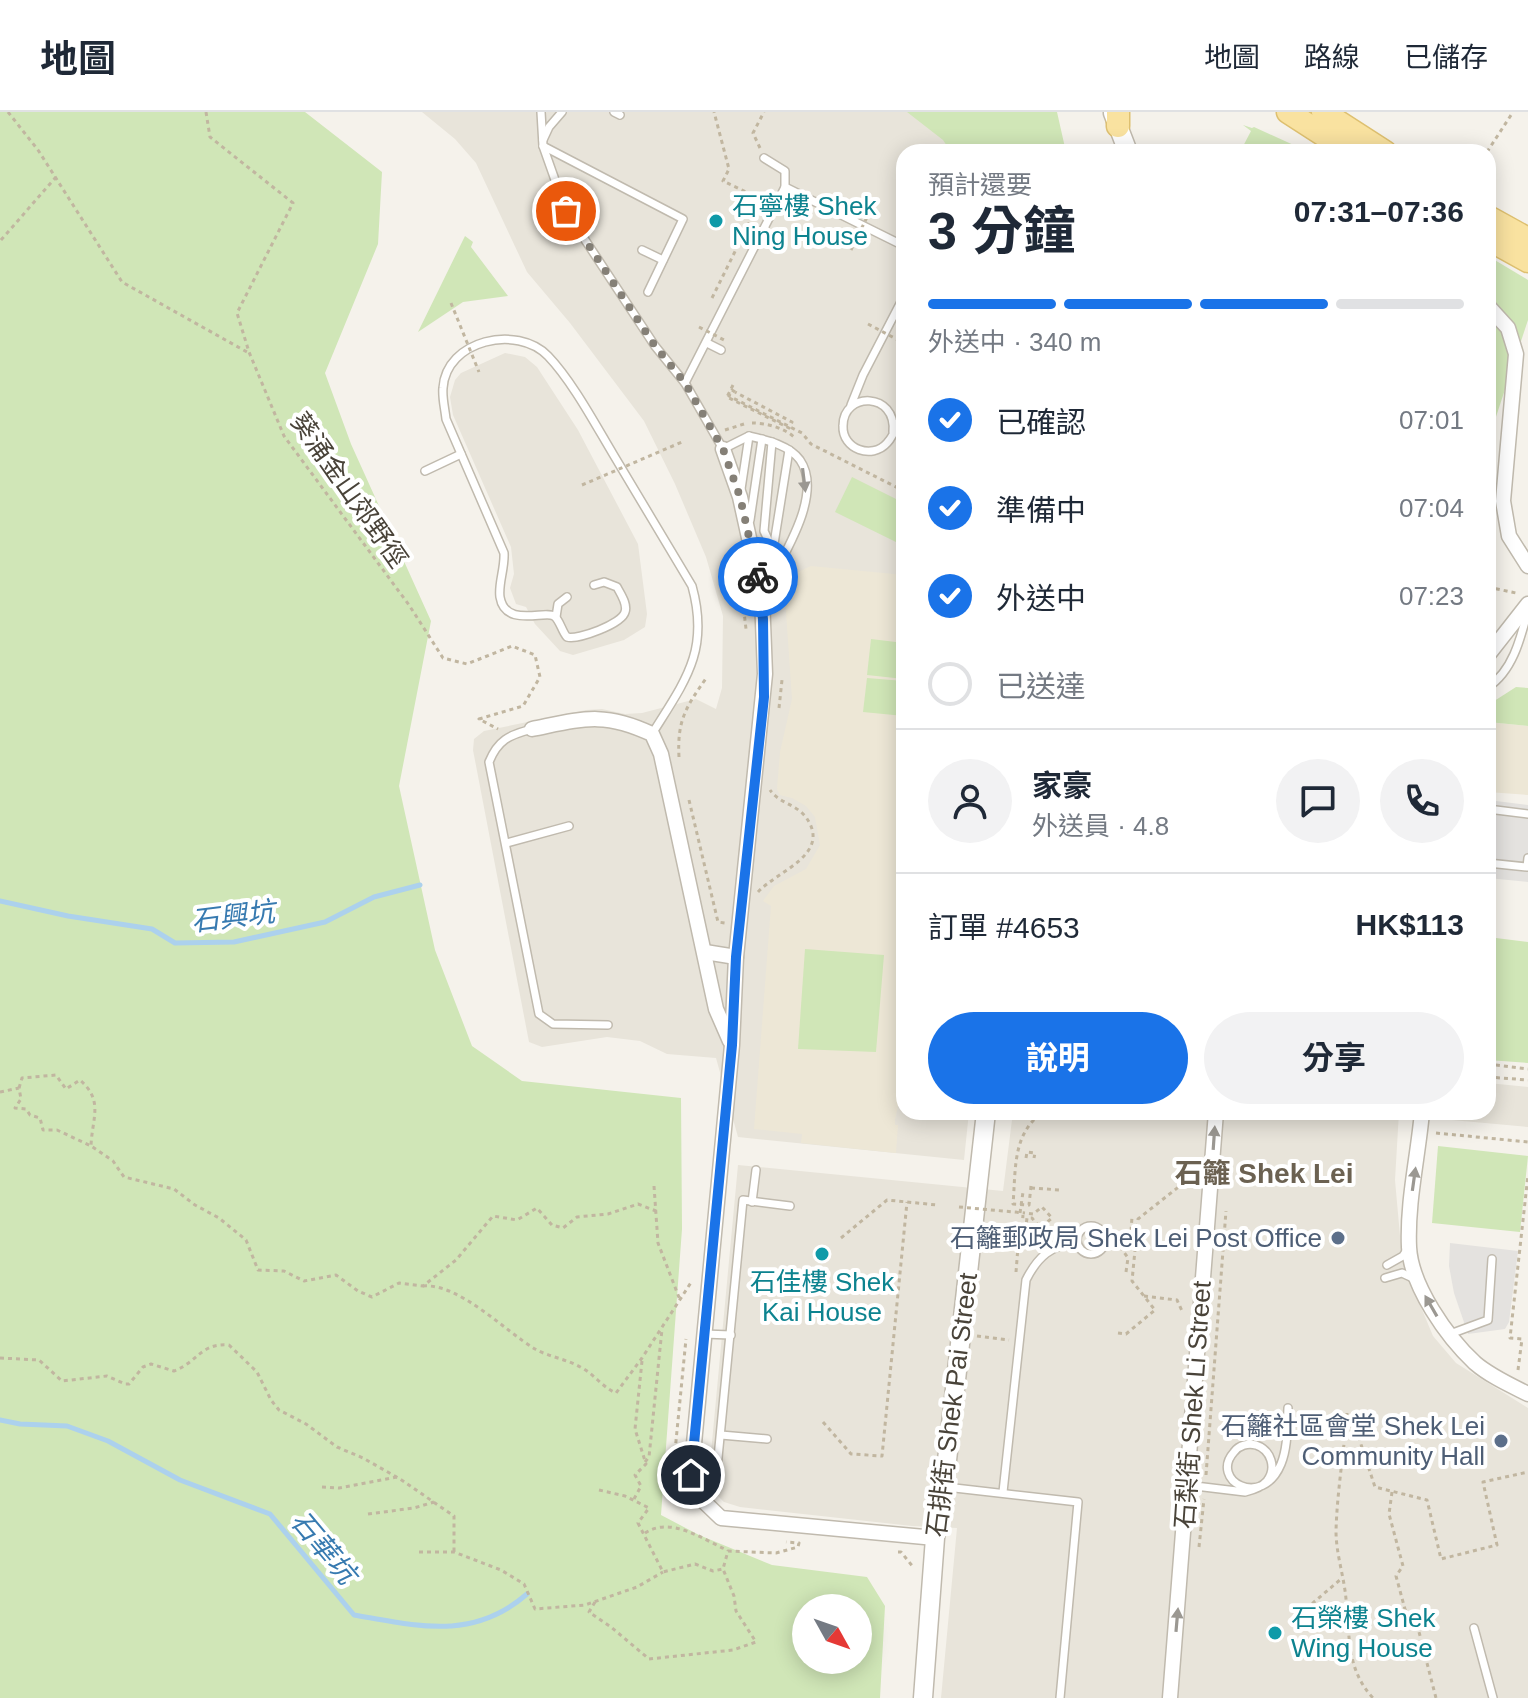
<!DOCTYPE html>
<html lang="zh-TW">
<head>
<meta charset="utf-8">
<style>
  :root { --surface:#fff; --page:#f2f2f3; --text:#1f2937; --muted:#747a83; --line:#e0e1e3; --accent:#1a73e8 }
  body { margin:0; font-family:Helvetica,"Noto Sans TC",sans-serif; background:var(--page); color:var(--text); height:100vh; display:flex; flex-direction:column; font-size:30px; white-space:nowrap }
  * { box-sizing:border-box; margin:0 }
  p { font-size:26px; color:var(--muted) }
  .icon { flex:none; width:44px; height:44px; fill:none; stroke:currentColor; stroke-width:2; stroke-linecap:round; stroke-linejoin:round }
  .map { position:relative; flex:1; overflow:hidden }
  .sheet { position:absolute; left:896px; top:32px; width:600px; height:976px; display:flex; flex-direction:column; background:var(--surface); border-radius:24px; box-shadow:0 4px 20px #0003 }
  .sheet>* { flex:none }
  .needle { width:52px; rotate:130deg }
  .controls { position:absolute; left:792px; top:1482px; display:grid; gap:16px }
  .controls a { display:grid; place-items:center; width:80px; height:80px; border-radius:50%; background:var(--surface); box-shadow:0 4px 20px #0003; font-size:40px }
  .pin { position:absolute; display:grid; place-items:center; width:68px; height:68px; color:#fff; margin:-34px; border:4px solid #fff; border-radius:50%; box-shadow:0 2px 8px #0007 }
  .courier { position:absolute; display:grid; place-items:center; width:80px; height:80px; margin:-40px; border:6px solid #1a73e8; border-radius:50%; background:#fff; color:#222; box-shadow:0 2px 10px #0007 }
  .head em { font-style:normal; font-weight:700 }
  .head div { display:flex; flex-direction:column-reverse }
  .head { display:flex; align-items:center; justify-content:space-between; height:136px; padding:0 32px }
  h1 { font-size:52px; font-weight:700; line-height:60px }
  .bar { display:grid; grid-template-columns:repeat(4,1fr); gap:12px 8px; align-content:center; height:96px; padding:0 32px }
  .bar i { height:10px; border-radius:6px; background:var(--line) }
  .bar .on { background:var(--accent) }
  .bar p { grid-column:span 4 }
  .line { display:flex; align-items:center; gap:20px; padding:0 32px; border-top:2px solid var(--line) }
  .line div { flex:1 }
  .round { display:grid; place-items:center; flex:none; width:84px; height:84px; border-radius:42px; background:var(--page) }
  ol { padding:0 32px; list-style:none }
  li { display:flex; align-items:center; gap:24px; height:88px }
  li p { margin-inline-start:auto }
  li .icon { padding:8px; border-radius:50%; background:var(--accent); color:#fff; stroke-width:4 }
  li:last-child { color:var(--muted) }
  li i { width:44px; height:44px; border:4px solid var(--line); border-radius:50% }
  .button { display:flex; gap:16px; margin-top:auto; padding:16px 32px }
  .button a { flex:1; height:92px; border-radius:48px; background:var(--accent); color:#fff; font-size:32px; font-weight:700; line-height:92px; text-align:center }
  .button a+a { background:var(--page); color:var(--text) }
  header { display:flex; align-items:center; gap:48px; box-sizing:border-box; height:112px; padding:0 40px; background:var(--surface); border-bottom:2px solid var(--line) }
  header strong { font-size:38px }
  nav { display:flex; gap:44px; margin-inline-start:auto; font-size:28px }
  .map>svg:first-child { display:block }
  .residential { fill:#e8e4da }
  .education { fill:#ede7d6 }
  .green { fill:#d0e6b7; fill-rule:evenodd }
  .parking { fill:#e4e2df }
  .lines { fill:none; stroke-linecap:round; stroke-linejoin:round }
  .stream { stroke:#acd1ed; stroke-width:5 }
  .service-casing { stroke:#c0baae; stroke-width:10 }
  .minor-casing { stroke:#c0baae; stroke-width:17 }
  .tertiary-casing { stroke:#c0baae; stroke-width:21 }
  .primary-casing { stroke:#dec070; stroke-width:25 }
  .path { stroke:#c1b6a0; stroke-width:3; stroke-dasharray:4 4; stroke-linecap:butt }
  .service { stroke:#fff; stroke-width:7 }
  .minor { stroke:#fff; stroke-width:14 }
  .tertiary { stroke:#fff; stroke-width:18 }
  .primary { stroke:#f9e2a0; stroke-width:22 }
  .path-bridge { stroke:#c1b6a0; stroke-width:3; stroke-dasharray:4 4; stroke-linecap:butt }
  .oneway { fill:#9b9892 }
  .done { stroke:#858077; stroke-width:8; stroke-dasharray:0 14.4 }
  .route { stroke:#1a73e8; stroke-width:10 }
  .culture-dot { fill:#0f9aa8; stroke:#fff; stroke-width:3 }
  .service-dot { fill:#5c6f8a; stroke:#fff; stroke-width:3 }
  .labels { text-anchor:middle; stroke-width:8; stroke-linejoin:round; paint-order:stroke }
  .culture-label { font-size:26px; fill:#0d838f; stroke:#fff; text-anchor:start }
  .street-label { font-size:26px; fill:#494339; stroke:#fff }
  .service-label { font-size:26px; fill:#4e5e75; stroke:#fff; text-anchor:end }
  .water-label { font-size:28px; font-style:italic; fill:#377ab0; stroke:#fff }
  .neighbourhood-label { font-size:28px; font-weight:bold; fill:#6b6151; stroke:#fff }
</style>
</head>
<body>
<header>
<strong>地圖</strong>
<nav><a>地圖</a><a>路線</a><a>已儲存</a></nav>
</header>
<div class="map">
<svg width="1528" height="1586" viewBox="0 0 1528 1586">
  <rect width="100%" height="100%" fill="#f5f2eb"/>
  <g class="residential">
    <polygon points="422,0 924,0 961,40 904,40 904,1000 969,1000 964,1048 738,1025 716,946 667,942 640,929 607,925 542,935 529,930 473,638 474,627 484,619 586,598 602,597 625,602 642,601 696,587 716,597 722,576 723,504 706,445 675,372 644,309 570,211 527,160 476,51 455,27"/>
    <polygon points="505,241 525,245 537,255 578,318 638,432 647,502 645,515 624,528 573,543 560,539 535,512 526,495 516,492 510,476 514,462 511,435 453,303 450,285 455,268 461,261"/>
    <polygon points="1488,971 1528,975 1528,1015 1441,1007 1442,1000 1488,1000"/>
    <polygon points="1013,1000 1399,1000 1395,1068 1401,1135 1413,1176 1433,1224 1456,1251 1528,1296 1528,1586 941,1586 957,1416 912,1414 740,1395 724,1390 719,1385 712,1375 709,1362 738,1053 1003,1079"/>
  </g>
  <g class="education">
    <polygon points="811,454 904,463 904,898 900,984 895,1008 895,1013 898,1013 896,1041 801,1031 802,1022 754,1017 771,794 763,789 774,774 806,757 820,733 815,705 806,694 792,686 780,683 777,677 780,640 792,587 786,500 787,479 792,466 798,460"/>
    <polygon points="1488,610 1528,614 1528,683 1488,680"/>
  </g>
  <g class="green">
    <path d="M0 0H305L382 60 378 132 325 261 351 332 431 509 399 674 435 838 472 934 522 969 681 986 682 1117 661 1403 699 1423 772 1453 867 1465 885 1494 880 1586H0ZM806 1496H858V1548H806Z"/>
    <polygon points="907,0 1057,0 1066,40 951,40 943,28"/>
    <polygon points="1243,13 1252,16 1254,15 1309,40 1240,40 1251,19"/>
    <polygon points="465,124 473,130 471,135 508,184 463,190 418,220"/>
    <polygon points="1488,144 1528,168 1528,208 1488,329"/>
    <polygon points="852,365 904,391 904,418 898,431 835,400"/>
    <polygon points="871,527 904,531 904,567 867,563"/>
    <polygon points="867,566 904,569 904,604 863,600"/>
    <polygon points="1516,575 1528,576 1528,614 1488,610 1488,593"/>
    <polygon points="1488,825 1528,830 1528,951 1488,948"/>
    <polygon points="805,837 884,843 876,940 798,937"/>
    <polygon points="1438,1034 1528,1044 1520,1120 1432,1111"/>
  </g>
  <g class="parking">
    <polygon points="1488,688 1528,693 1528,770 1488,766"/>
    <polygon points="1450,1131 1518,1139 1509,1210 1505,1217 1468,1222 1454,1181 1449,1154"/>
  </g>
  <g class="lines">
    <g class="stream">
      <polyline points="0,789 68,804 152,817 175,831 234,830 325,810 374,785 420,773"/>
      <path d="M0 1308 20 1312 67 1314 108 1329 180 1368 270 1402 354 1503C418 1514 473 1529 527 1482"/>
    </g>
    <defs>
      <g id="service">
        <path d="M541 0 543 34 566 99 655 234 685 271 723 337 749 324C766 328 789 333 800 348 825 384 779 450 763 483"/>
        <polyline points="614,0 620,3"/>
        <polyline points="543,28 549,15 562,0"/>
        <polyline points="543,34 683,107 648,180"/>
        <polyline points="764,46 785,59 785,75 904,134"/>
        <polyline points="642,138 663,148"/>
        <polyline points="707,231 721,238"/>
        <polyline points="685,271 785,75"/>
        <polyline points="851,293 863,263 904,184"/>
        <path d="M893 320C897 280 843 279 843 314 842 337 872 348 887 331 895 323 899 308 904 298"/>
        <polyline points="772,330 764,419 773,438 776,455"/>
        <polyline points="425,359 461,342"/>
        <polyline points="741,377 749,324"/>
        <polyline points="750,408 762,327"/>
        <polyline points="773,438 789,338"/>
        <path d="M594 473 604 470 617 475C620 481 628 492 625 500 622 512 578 528 567 525 562 520 560 508 554 504 545 498 505 516 500 485 498 472 505 456 504 441L446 307C445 297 442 286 443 276 446 228 517 212 548 244 572 269 595 312 613 342 639 386 666 430 692 474 710 539 685 569 652 622"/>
        <polyline points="556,505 558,492 567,485"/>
        <path d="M1488 575C1513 559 1521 525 1528 498"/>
        <path d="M532 617C509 623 498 628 489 650L539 902 553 912 608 913"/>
        <polyline points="1488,697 1528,702"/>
        <polyline points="1488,714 1490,697"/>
        <polyline points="507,731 569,714"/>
        <polyline points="1488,751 1527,755 1528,746"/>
        <polyline points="752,1090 756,1058"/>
        <circle cx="1091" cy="1128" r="14"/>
        <polyline points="1387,1153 1403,1144 1407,1138"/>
        <polyline points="1385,1166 1402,1161 1415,1167"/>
        <polyline points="704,1222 731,1223"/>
        <polyline points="1450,1222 1488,1208 1492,1147"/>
        <polyline points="721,1323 767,1327"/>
        <polyline points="717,1356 743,1088 790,1094"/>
        <path d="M1187 1373 1245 1380C1253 1378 1262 1375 1267 1369 1277 1356 1271 1338 1256 1333 1248 1331 1239 1333 1234 1340 1209 1368 1262 1398 1281 1352 1288 1335 1287 1315 1288 1296"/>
        <polyline points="946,1375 1078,1390 1060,1586"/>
        <path d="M1003 1380 1026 1168C1038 1144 1051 1134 1077 1129"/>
        <polyline points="1474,1516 1493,1586"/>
      </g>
      <g id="minor">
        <polyline points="1488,194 1508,216 1516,242 1503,389 1509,424 1528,454"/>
        <polyline points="723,337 740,385 762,485 765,562 736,845 732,933 691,1363 694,1380 721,1406 935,1426"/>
        <polyline points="1488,543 1528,492"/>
        <path d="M532 617C582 607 603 599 652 622L661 642 716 897 730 929"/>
        <polyline points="705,840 736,845"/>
        <path d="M1422 1000C1418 1045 1407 1090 1409 1135 1411 1174 1447 1225 1475 1251 1490 1264 1510 1273 1528 1282"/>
        <polyline points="1170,1586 1216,1000"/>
      </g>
      <g id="tertiary">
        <polyline points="1113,1 1128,40"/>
        <polyline points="923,1586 935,1426 944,1375 986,1000"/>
      </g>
      <g id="primary">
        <polyline points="1118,0 1118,14"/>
        <polyline points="1288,0 1350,40"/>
        <polyline points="1323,0 1385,40"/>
        <polyline points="1488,105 1528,127"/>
        <polyline points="1488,127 1528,149"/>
      </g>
    </defs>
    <use href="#service" class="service-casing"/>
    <use href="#minor" class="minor-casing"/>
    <use href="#tertiary" class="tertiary-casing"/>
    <use href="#primary" class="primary-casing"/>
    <g class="path">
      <polyline points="8,0 38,38 122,170 247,240"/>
      <polyline points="206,0 210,25 293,91 237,201 249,240 284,324 409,493 443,546 467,552 512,534 535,543 540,565 523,594 479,607 498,617"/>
      <polyline points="760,36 753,21 764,0"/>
      <polyline points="1487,40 1513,0"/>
      <polyline points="1,128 56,65"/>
      <polyline points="712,186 761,87 723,69 729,57 714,0"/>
      <polyline points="735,280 732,278 729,284 802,321 811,332 904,379"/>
      <path d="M752 311C766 311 786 316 796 327"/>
      <polyline points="725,318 744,312"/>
      <polyline points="740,465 746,517"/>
      <polyline points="1488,475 1516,481"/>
      <polyline points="779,596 782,568"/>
      <path d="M679 645C677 608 686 595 707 565"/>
      <polyline points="689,688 718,810 725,811"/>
      <path d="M758 780C777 759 834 742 805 704 795 692 779 691 770 678"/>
      <polyline points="900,946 904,946"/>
      <polyline points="1488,952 1528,957"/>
      <polyline points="1488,965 1528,968"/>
      <path d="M19 976 22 966 56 963 66 977 80 968C104 989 92 1006 91 1034"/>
      <polyline points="0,980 19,976 21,987 15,996 26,997 30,1003 40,1006 43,1018 57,1018 91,1034 113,1049 124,1065 174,1077 195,1093 219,1106 246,1128 258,1158 284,1159 304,1169 336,1163 358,1179 372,1185 399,1171 423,1174 456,1148 493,1104 517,1108 537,1096 552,1113 563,1116 577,1105 608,1102 638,1092 656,1099"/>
      <polyline points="1113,1007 1115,1000"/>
      <polyline points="1436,1021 1528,1030"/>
      <polyline points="1026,1046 1027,1040 1035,1041 1034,1046"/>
      <polyline points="654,1074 658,1131 680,1188"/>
      <path d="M1031 1074 1029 1093 1013 1092C1016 1057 1012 1022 1043 1000"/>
      <polyline points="1031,1076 1060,1078"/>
      <polyline points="1022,1114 1023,1103"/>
      <polyline points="841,1126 887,1088 937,1093"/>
      <polyline points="1105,1130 1136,1133"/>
      <polyline points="1016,1160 1019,1122 1025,1122 1027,1106 1032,1106 1040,1116 1052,1106 1042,1095 1033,1102 1025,1101"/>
      <polyline points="1126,1160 1128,1146 1121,1136 1122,1126 1131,1119 1132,1105"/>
      <path d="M423 1174C459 1171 505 1219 535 1237 549 1245 567 1247 582 1256 595 1263 602 1275 616 1281L642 1246 692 1169"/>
      <polyline points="1144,1184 1177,1188 1183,1201"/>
      <polyline points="1118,1221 1126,1222 1155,1198 1132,1169 1138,1107 1186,1069 1189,1070"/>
      <polyline points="977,1224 1009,1228"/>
      <path d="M0 1246 39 1248 62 1269 107 1264 125 1272H129L143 1255 151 1252 174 1259C198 1250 200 1231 229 1233L257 1260 271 1288 279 1298 306 1312 337 1335 363 1346 400 1367 454 1404V1440"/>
      <polyline points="1518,1258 1522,1227 1510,1226 1528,1063"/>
      <path d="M1347 1301C1344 1340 1337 1380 1336 1419 1336 1442 1344 1464 1346 1487 1350 1524 1346 1557 1373 1586"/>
      <polyline points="1351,1302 1375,1375 1427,1388 1441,1447 1497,1433 1483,1370 1528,1360"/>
      <polyline points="823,1310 851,1342 882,1344 907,1090"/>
      <polyline points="675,1339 686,1227"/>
      <polyline points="645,1350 649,1345 662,1217"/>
      <polyline points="1206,1363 1226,1099"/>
      <polyline points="322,1375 339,1376 397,1365"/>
      <polyline points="599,1378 625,1384 649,1396 638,1411 663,1460 695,1452 713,1459 723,1457 728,1439 776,1441 798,1435 799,1431 786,1430"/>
      <polyline points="1392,1380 1389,1402 1403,1454 1396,1464 1409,1512 1418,1516 1436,1586"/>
      <polyline points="634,1387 641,1374 635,1363 646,1352 635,1317 642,1249"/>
      <polyline points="368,1402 414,1396 434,1390"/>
      <path d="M645 1421C671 1404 702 1427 727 1438"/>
      <polyline points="1199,1435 1204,1387"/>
      <polyline points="419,1440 454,1440 501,1458 524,1472 535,1497 585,1493 637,1475 663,1460"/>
      <polyline points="898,1440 901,1440 914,1456"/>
      <polyline points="595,1490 589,1500 611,1515 649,1547 733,1538 756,1530 736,1499 734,1484 723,1457"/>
      <polyline points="1300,1502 1341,1467"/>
    </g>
    <use href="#service" class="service"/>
    <use href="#minor" class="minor"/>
    <use href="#tertiary" class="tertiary"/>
    <use href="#primary" class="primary"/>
    <g class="path-bridge">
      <polyline points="747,114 776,130"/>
      <polyline points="851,138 873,93"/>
      <polyline points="451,191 479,260"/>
      <polyline points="868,212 898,228"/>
      <polyline points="699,215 726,229"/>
      <polyline points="733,273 727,285 789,316 792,310 735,280"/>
      <polyline points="582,373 682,330"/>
      <polyline points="959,1095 1025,1101"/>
      <polyline points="1020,1101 1023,1080"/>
    </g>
  </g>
  <defs><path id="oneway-solid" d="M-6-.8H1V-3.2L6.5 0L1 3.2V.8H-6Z" transform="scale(2)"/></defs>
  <g class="oneway">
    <use href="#oneway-solid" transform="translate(804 368) rotate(83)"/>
    <use href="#oneway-solid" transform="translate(1214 1026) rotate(-86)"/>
    <use href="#oneway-solid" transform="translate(1414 1067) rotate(-82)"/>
    <use href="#oneway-solid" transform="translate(1431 1194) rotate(-120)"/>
    <use href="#oneway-solid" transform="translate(1177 1508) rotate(-85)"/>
  </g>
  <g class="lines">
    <polyline class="done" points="566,99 655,234 685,271 723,337 740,385 758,465"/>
    <polyline class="route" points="691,1363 732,933 736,845 764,585 763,507 758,465"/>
  </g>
  <g class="culture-dot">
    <circle cx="716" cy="109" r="8"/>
    <circle cx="822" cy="1142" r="8"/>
    <circle cx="1275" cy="1521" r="8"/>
  </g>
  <g class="service-dot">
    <circle cx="1338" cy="1126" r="8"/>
    <circle cx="1501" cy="1329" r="8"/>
  </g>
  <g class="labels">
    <g class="culture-label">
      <text x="732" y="103">石寧樓 Shek<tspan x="732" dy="30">Ning House</tspan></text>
      <text x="822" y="1179" text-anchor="middle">石佳樓 Shek<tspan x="822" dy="30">Kai House</tspan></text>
      <text x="1291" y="1515">石榮樓 Shek<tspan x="1291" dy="30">Wing House</tspan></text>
    </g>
    <g class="street-label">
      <text transform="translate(349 378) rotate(55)" y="9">葵涌金山郊野徑</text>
      <text transform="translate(952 1293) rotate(-83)" y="9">石排街 Shek Pai Street</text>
      <text transform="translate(1193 1293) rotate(-86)" y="9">石梨街 Shek Li Street</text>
    </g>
    <g class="service-label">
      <text x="1322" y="1135">石籬郵政局 Shek Lei Post Office</text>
      <text x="1485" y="1323">石籬社區會堂 Shek Lei<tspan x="1485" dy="30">Community Hall</tspan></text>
    </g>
    <g class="water-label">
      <text transform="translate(233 804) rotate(-7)" y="10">石興坑</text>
      <text transform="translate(324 1435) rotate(50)" y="10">石華坑</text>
    </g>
    <g class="neighbourhood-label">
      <text x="1264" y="1071">石籬 Shek Lei</text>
    </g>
  </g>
</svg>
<div class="controls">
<a><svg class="needle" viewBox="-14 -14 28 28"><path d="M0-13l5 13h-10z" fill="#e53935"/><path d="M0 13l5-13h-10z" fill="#747a83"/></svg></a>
</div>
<div class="pin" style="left:566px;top:99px;background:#ea580c"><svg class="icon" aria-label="bag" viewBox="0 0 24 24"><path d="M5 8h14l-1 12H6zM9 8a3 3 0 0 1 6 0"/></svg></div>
<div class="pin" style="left:691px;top:1363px;background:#1f2937"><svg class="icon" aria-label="home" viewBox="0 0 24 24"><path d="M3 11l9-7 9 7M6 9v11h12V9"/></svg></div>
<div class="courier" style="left:758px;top:465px"><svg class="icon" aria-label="bike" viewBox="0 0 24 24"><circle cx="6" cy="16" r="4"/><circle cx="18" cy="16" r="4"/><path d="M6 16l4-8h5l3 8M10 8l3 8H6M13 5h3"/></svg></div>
<section class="sheet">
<div class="head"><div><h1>3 分鐘</h1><p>預計還要</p></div><em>07:31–07:36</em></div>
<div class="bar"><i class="on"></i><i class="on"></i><i class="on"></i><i></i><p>外送中 · 340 m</p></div>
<ol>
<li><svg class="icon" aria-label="check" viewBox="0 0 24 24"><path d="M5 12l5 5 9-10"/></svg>已確認<p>07:01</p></li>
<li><svg class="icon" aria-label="check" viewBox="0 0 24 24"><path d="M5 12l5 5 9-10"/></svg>準備中<p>07:04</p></li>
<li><svg class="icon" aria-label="check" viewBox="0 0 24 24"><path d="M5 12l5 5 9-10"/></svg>外送中<p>07:23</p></li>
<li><i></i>已送達</li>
</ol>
<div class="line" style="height:144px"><a class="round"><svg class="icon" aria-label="person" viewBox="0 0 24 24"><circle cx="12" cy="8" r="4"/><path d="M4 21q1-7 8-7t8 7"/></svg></a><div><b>家豪</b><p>外送員 · 4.8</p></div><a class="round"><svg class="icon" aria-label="chat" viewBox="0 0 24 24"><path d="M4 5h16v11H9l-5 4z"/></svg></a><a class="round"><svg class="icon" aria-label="phone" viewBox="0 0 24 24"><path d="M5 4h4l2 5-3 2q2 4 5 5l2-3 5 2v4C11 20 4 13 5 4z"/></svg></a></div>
<div class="line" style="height:104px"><div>訂單 #4653</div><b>HK$113</b></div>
<div class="button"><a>說明</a><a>分享</a></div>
</section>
</div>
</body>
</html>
